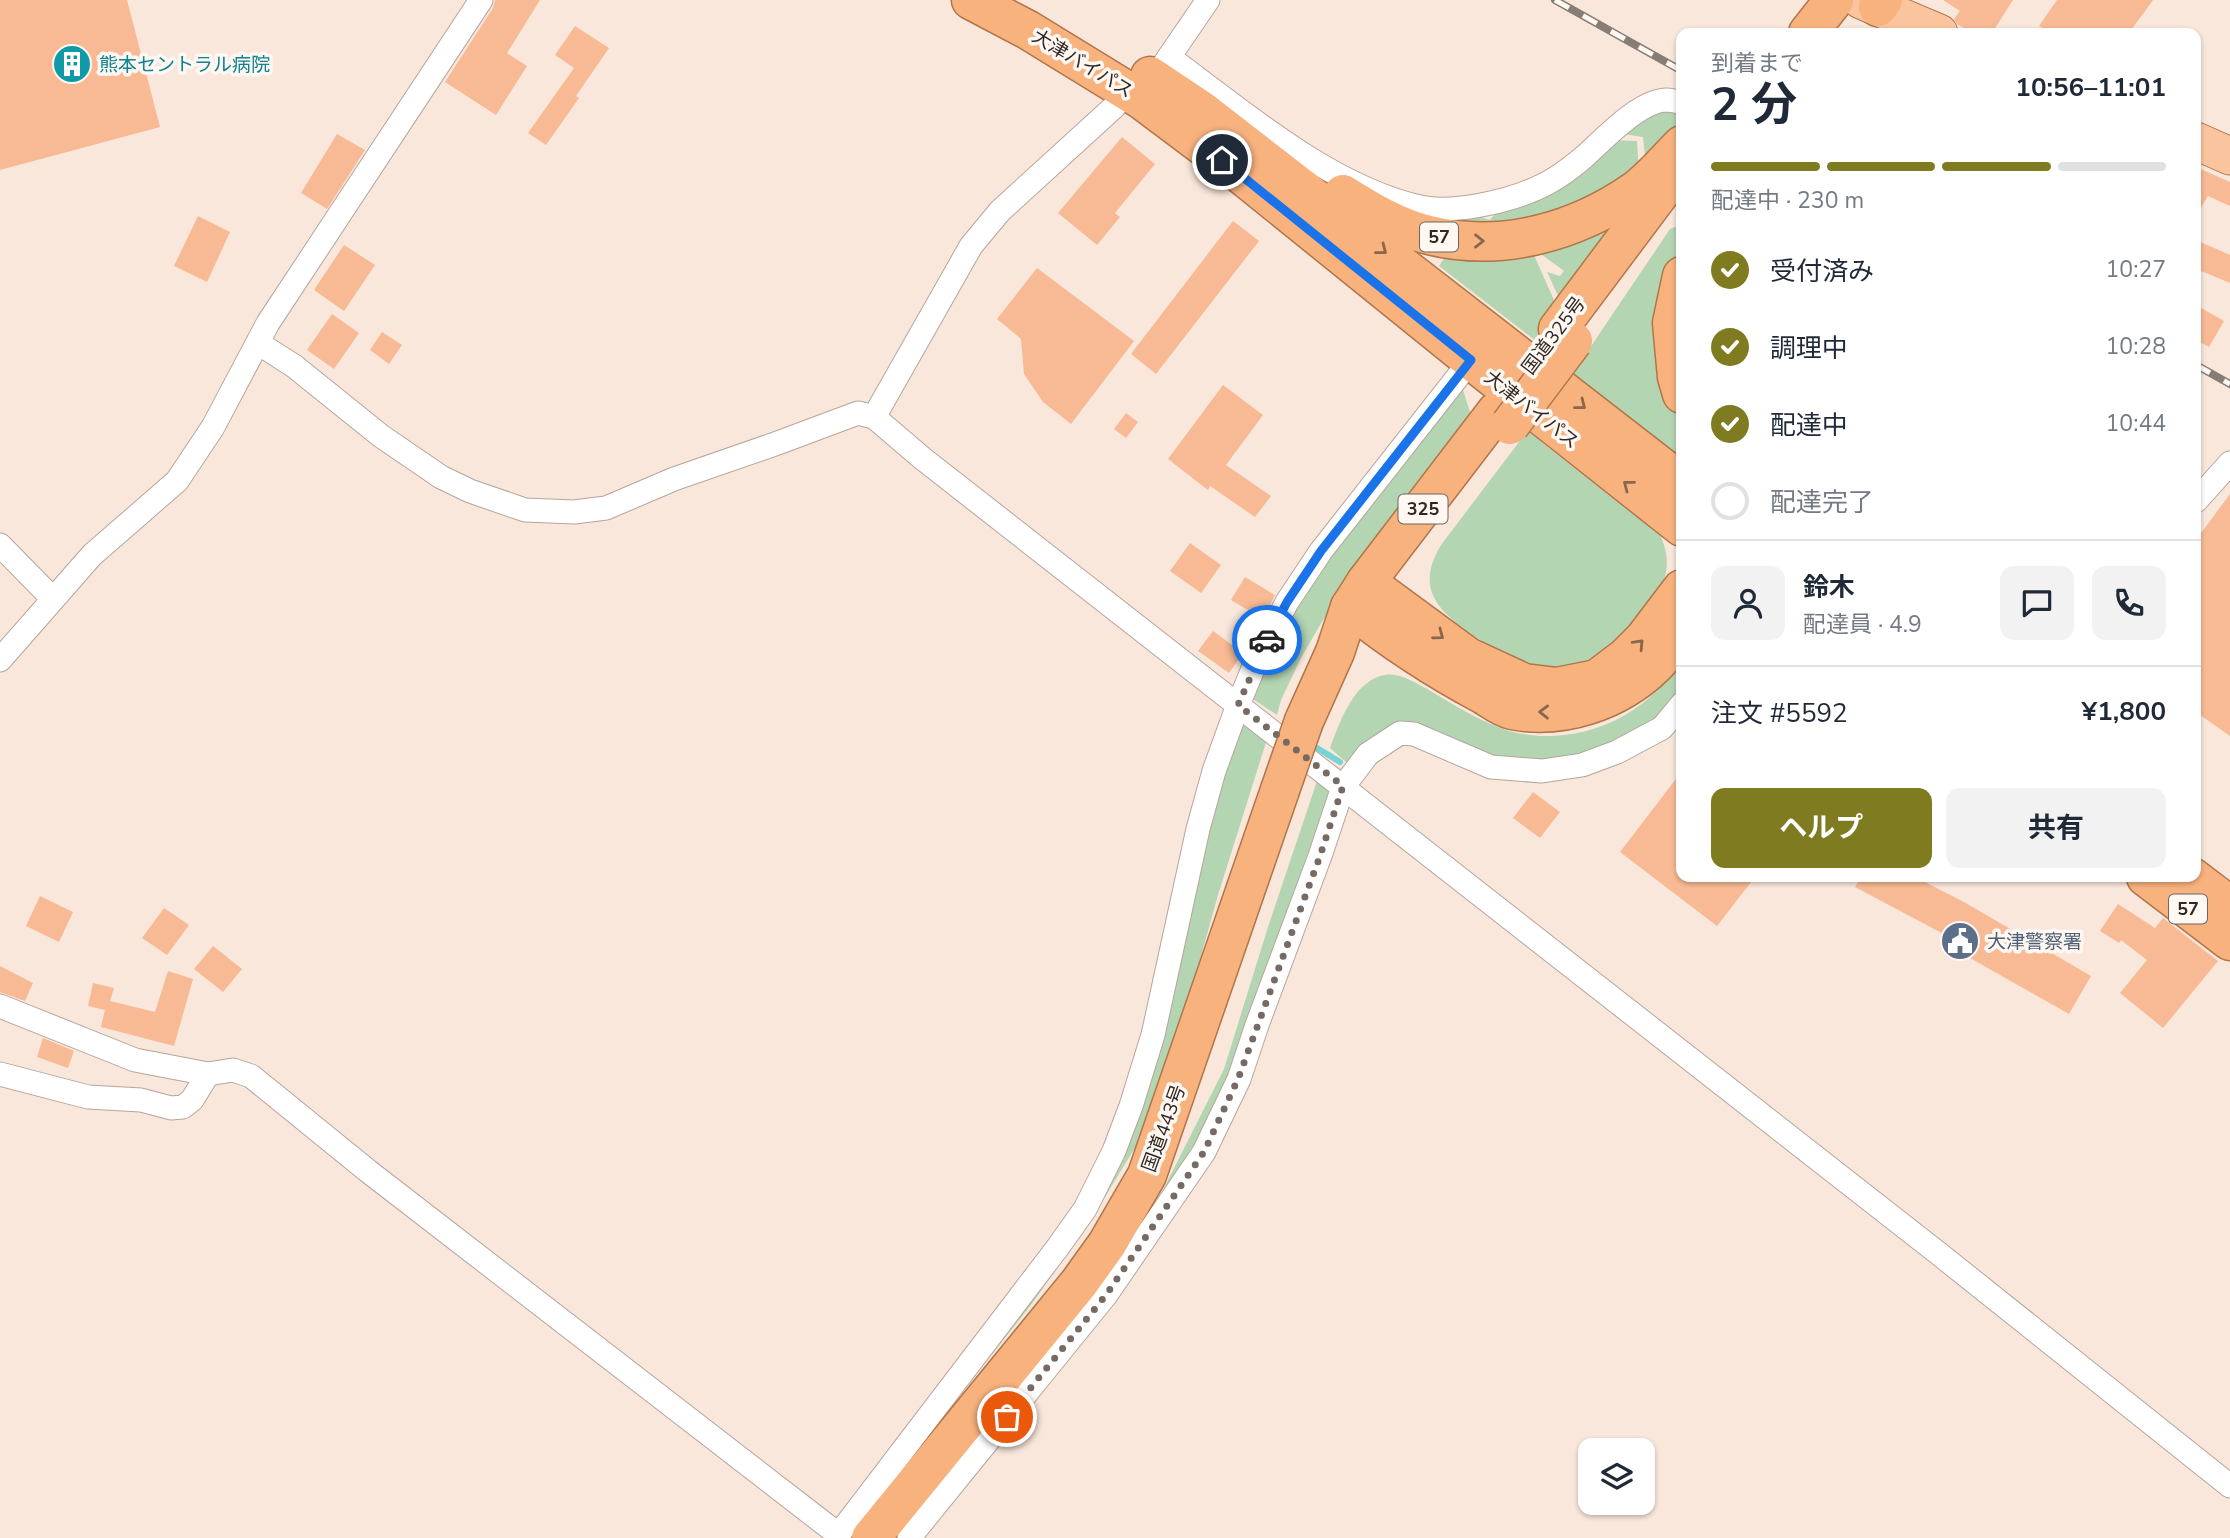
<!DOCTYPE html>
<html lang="ja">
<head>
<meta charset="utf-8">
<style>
  :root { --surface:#fff; --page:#f2f2f3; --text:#1f2937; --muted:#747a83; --line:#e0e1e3; --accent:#7e7b21 }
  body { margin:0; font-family:"Nunito Sans","Noto Sans JP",sans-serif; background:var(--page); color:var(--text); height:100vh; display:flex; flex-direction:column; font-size:26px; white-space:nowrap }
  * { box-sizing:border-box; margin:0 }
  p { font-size:23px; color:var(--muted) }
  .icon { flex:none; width:38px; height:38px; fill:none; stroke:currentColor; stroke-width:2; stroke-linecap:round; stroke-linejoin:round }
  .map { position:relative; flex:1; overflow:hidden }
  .details { position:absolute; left:1676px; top:28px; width:525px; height:854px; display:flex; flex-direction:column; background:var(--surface); border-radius:14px; box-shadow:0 2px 5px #0004 }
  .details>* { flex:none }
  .buttons { position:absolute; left:1578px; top:1438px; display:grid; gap:14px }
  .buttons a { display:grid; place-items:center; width:77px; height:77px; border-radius:14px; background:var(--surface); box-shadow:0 2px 5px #0004; font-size:35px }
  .pin { position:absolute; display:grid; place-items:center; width:60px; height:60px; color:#fff; margin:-30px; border:4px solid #fff; border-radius:50%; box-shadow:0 2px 7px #0007 }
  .courier { position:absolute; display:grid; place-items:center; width:70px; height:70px; margin:-35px; border:5px solid #1a73e8; border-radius:50%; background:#fff; color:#222; box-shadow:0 2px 9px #0007 }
  .head em { font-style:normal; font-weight:700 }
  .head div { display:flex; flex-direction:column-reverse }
  .head { display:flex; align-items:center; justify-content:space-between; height:119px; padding:0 35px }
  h1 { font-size:46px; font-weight:700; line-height:52px }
  .bar { display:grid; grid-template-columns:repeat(4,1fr); gap:10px 7px; align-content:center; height:84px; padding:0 35px }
  .bar i { height:9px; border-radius:5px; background:var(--line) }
  .bar .current { background:var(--accent) }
  .bar p { grid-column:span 4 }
  .line { display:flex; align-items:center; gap:18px; padding:0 35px; border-top:2px solid var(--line) }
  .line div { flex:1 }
  .round { display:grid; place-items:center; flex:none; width:74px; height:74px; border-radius:14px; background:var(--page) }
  ol { padding:0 35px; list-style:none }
  li { display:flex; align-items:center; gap:21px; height:77px }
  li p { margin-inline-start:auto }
  li .icon { padding:7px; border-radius:50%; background:var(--accent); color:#fff; stroke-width:4 }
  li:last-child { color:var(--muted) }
  li i { width:38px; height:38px; border:4px solid var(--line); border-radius:50% }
  .primary-button { display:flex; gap:14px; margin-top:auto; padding:14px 35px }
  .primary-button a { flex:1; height:80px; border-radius:14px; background:var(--accent); color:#fff; font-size:28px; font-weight:700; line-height:80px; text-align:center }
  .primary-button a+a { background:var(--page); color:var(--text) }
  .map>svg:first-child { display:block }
  .green { fill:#b3d5b2 }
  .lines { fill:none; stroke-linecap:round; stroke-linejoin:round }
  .stream { stroke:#77d3d5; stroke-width:6 }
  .building { fill:#f8ba94 }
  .minor-casing { stroke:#b6a59b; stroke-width:25 }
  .primary-casing { stroke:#b1754a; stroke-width:39 }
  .trunk-casing { stroke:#b1754a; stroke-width:41 }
  .minor { stroke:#fff; stroke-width:23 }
  .primary { stroke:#fac59e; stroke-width:37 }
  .trunk { stroke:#f8b27e; stroke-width:38 }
  .rail-casing { stroke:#887d75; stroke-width:8 }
  .rail { stroke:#fef7f2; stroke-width:5; stroke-dasharray:16; stroke-linecap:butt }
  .trunk-bridge-casing { stroke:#b1754a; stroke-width:41; stroke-linecap:butt }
  .trunk-bridge { stroke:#f8b27e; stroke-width:38 }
  .oneway { stroke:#89664c }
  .done { stroke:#766b64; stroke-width:7; stroke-dasharray:0 12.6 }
  .route { stroke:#1a73e8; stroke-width:9 }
  .labels { text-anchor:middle; stroke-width:7; stroke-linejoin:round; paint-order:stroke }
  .shield { fill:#fef7f2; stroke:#6d6662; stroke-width:2 }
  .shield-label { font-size:18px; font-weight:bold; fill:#2f2824 }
  .street-label { font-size:19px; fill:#2f2824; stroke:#fef7f2 }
  .culture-label { font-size:19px; fill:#0d838f; stroke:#fef7f2; text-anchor:start }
  .service-label { font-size:19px; fill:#4e5e75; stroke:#fef7f2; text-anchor:start }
</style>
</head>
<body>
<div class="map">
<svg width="2230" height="1538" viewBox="0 0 2230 1538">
  <rect width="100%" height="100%" fill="#f9e7dc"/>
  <g class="green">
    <polygon points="1682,109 1682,119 1646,164 1643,137 1623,134 1644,114"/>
    <polygon points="1611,140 1637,141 1639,174 1530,224 1454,223 1457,220 1488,210 1483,218 1490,220 1502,205"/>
    <polygon points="1627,206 1565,311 1547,272 1560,276 1564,271 1537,251 1534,255 1561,316 1540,344 1439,266 1453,246"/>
    <polygon points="1675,227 1682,232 1682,242 1674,267 1675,404 1682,420 1682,458 1573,373 1670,229"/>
    <polygon points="1458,387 1463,390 1470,412 1323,620 1301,658 1281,700 1277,715 1250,697 1303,591"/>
    <path d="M1528 430 1545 445 1661 536C1673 568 1666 583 1646 609 1633 625 1612 654 1593 661 1581 666 1542 671 1530 668 1514 664 1497 651 1483 642 1446 616 1411 595 1441 545Z"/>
    <path d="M1682 663V695L1669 712 1578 761H1495L1422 731 1339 776 1323 766 1325 758 1340 769 1347 763 1330 748C1339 724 1352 685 1380 676 1397 670 1414 682 1429 690 1454 705 1481 722 1509 731 1551 743 1601 733 1636 708 1654 696 1668 678 1682 663Z"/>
    <polygon points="1247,722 1268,736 1218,895 1182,1024 1159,1099 1136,1146 1091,1220 1031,1305 923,1442 871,1515 1103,1186 1214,791 1238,725"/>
    <polygon points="1318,778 1333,788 1333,799 1227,1089 1215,1114 1170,1192 1131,1252 1090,1306 1001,1410 900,1538 896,1538 973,1438 1088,1300 1158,1200 1224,1069 1268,927"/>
  </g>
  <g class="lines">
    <polyline class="stream" points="1309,743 1340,762"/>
  </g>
  <g class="building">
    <polygon points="0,0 127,0 160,127 0,170"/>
    <polygon points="495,0 540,0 507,53 527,66 496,115 445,82 493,8"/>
    <polygon points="1943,0 2013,0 1992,33 1972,33 1957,24 1954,19 1960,11"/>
    <polygon points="2057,0 2153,0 2129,33 2050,33 2039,26"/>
    <polygon points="575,26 609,48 576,96 579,98 546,145 528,133 574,68 555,55"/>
    <polygon points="337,134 365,150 327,209 301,193"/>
    <polygon points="1122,137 1155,164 1115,213 1120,217 1097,245 1058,213"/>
    <polygon points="2196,167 2230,182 2230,206 2208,196 2196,216"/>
    <polygon points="198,216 230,232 207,282 174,266"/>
    <polygon points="1233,221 1259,241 1156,374 1131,354"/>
    <polygon points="2196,240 2230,255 2230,283 2196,269"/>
    <polygon points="344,245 375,265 344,311 314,290"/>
    <polygon points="1037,268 1134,341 1071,424 1043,402 1024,374 1021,339 997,319"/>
    <polygon points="2196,305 2224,321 2209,347 2196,340"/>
    <polygon points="332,314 359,333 334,369 307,350"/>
    <polygon points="382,332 402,345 389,364 370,350"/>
    <polygon points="1223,385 1263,415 1226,465 1271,496 1255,517 1210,486 1208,490 1168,459"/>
    <polygon points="1126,413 1138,422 1126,438 1114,429"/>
    <polygon points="2230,494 2230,736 2196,712 2196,540"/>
    <polygon points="1190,543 1221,565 1201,593 1170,571"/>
    <polygon points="1245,577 1275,595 1263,619 1231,600"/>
    <polygon points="1213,631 1243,653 1229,673 1198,651"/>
    <polygon points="1682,771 1682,877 1755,877 1717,926 1620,852"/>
    <polygon points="1533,792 1560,812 1540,838 1513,818"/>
    <polygon points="1861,877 1915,877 1964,902 2091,976 2069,1014 1947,945 1951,938 1855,887"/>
    <polygon points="40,896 73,912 59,942 26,926"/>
    <polygon points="2118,904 2155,928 2163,918 2218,961 2163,1028 2120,993 2147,960 2121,940 2119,943 2100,931"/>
    <polygon points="164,908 189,925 167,955 142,938"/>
    <polygon points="213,946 242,969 223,992 194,969"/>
    <polygon points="0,966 33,983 25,1001 0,992"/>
    <polygon points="168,971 193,979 174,1046 101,1027 105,1010 88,1006 93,983 114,988 110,1001 155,1012"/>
    <polygon points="43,1038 74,1051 68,1068 37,1057"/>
  </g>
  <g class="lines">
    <defs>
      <g id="minor">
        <polyline points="1169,57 1208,0"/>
        <path d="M1149 88 1169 57C1242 111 1330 187 1420 207 1452 214 1506 202 1535 189 1552 182 1570 169 1584 157 1604 139 1639 101 1666 100 1671 100 1677 102 1682 102"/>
        <polyline points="1126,90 1114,107 1000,211 971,246 874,417 922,458 1938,1253 2230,1486"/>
        <polyline points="258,343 294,366 381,436 441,477 470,491 525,510 574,512 606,508 674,479 775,444 858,413 874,417"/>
        <polyline points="2196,501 2230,463"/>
        <polyline points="0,545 53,599"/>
        <polyline points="0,660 92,555 177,481 213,427 268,323 481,0"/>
        <polyline points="0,1006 135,1060 208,1074 233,1070 251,1076 368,1171 839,1535"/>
        <polyline points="0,1074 88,1097 141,1100 171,1108 183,1107 192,1100 208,1074"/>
        <polyline points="836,1538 1058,1247 1085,1209 1114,1151 1131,1106 1153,1035 1198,829 1214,771 1238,705 1255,664 1287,602 1321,551 1471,360"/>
        <polyline points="909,1538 1106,1295 1204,1152 1239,1079 1257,1025 1320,856 1343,787 1368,754 1400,733 1414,734 1491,767 1542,771 1582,765 1617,752 1662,728 1682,704"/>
      </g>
      <g id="primary">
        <polyline points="1861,0 1939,33"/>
        <polyline points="2196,141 2230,156"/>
      </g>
      <g id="trunk">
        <polyline points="971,0 1028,30 1142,100 1242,175 1471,360 1682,527"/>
        <polyline points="1878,7 1883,0"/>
        <polyline points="1808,33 1834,0"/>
        <polyline points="1150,76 1201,110 1682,483"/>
        <path d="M1343 194C1370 211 1398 228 1429 235 1501 253 1576 232 1636 190 1652 178 1667 160 1682 145"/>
        <polyline points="1682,276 1672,323 1677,377 1682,394"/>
        <polyline points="1558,329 1672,177"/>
        <polyline points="1366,582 1468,657 1524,683 1557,687 1597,679 1626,657 1644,639 1682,589"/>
        <path d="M1350 607C1391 640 1437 670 1484 695 1492 700 1502 708 1512 710 1563 720 1618 701 1655 665 1665 655 1673 643 1682 632"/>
        <polyline points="1304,721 1335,652 1350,607 1366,582 1496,412"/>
        <polyline points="2146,877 2230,941"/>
        <polyline points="2192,877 2230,906"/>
        <polyline points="871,1538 1079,1283 1107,1244 1147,1175 1280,790"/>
      </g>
    </defs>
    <use href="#minor" class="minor-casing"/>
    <use href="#primary" class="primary-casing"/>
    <use href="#trunk" class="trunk-casing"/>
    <use href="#minor" class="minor"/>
    <use href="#primary" class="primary"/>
    <use href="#trunk" class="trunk"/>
    <defs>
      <g id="rail">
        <polyline points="1555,0 1682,71"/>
        <polyline points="2196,365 2230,384"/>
      </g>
    </defs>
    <use href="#rail" class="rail-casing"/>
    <use href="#rail" class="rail"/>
    <defs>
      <g id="trunk-bridge">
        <polyline points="1510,425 1573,341"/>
        <polyline points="1280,790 1304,721"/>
      </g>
    </defs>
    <use href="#trunk-bridge" class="trunk-bridge-casing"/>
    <use href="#trunk-bridge" class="trunk-bridge"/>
  </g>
  <defs><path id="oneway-chevron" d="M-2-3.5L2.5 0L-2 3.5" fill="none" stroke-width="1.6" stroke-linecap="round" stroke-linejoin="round" transform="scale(1.75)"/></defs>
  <g class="oneway">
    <use href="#oneway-chevron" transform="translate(1479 241)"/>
    <use href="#oneway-chevron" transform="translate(1382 250) rotate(38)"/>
    <use href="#oneway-chevron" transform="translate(1581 405) rotate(38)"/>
    <use href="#oneway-chevron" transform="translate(1628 485) rotate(-142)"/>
    <use href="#oneway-chevron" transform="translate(1439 635) rotate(37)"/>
    <use href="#oneway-chevron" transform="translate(1639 644) rotate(-47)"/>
    <use href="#oneway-chevron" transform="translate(1544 712) rotate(-179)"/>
  </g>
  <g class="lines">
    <polyline class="done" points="1007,1417 1106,1295 1204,1152 1238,1079 1320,856 1343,786 1238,705 1267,640"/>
    <polyline class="route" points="1222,160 1471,360 1321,551 1287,602 1267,640"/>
  </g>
  <defs>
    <symbol id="building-disc" viewBox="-11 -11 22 22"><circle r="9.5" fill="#0f9aa8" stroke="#fef7f2"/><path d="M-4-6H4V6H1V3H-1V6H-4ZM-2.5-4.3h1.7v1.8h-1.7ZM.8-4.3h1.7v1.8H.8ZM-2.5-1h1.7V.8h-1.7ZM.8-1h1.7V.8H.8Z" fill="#fff"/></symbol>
    <symbol id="civic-disc" viewBox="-11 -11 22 22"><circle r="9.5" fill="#5c6f8a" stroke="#fef7f2"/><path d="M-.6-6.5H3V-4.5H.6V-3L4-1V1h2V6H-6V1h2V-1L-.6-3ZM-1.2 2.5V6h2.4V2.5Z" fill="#fff"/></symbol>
  </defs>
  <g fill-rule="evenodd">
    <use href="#building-disc" x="50" y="42" width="44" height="44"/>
    <use href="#civic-disc" x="1938" y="919" width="44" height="44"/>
  </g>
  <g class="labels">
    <g class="shield">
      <rect x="1420" y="222.5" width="38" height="29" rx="5"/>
      <rect x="1398.5" y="494.5" width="49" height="29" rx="5"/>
      <rect x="2169" y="894.5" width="38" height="29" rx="5"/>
    </g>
    <g class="shield-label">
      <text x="1439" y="243">57</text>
      <text x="1423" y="515">325</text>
      <text x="2188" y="915">57</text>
    </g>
    <g class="street-label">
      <text transform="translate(1083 63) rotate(31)" y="7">大津バイパス</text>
      <text transform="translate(1553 335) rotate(-53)" y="7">国道325号</text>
      <text transform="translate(1532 409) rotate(38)" y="7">大津バイパス</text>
      <text transform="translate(1163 1128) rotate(-70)" y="7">国道443号</text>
    </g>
    <g class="culture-label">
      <text x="99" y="71">熊本セントラル病院</text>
    </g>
    <g class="service-label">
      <text x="1987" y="948">大津警察署</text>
    </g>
  </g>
</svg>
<div class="buttons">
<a><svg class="icon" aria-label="layers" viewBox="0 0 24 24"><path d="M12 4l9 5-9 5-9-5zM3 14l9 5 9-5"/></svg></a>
</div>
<div class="pin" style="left:1007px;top:1417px;background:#ea580c"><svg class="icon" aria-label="bag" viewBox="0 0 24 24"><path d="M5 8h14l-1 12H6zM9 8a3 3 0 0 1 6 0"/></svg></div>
<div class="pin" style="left:1222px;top:160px;background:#1f2937"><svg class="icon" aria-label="home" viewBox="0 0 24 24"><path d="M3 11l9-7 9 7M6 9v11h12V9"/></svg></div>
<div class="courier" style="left:1267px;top:640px"><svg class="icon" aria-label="car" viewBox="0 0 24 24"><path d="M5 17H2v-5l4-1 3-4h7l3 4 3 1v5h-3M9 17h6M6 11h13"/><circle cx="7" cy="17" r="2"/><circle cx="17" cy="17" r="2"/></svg></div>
<section class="details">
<div class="head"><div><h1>2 分</h1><p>到着まで</p></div><em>10:56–11:01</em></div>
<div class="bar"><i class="current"></i><i class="current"></i><i class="current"></i><i></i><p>配達中 · 230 m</p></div>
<ol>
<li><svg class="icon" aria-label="check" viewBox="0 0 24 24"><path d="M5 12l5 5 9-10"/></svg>受付済み<p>10:27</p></li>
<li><svg class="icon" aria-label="check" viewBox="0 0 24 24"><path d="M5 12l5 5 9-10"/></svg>調理中<p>10:28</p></li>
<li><svg class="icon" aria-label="check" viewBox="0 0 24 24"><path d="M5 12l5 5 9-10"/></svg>配達中<p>10:44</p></li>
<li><i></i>配達完了</li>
</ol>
<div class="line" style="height:126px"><a class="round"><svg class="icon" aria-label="person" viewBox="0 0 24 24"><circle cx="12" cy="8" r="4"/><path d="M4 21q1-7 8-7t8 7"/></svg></a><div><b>鈴木</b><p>配達員 · 4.9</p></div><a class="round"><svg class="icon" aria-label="chat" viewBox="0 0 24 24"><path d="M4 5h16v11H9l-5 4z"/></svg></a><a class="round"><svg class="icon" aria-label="phone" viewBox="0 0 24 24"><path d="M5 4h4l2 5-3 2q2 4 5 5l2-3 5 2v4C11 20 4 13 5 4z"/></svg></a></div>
<div class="line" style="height:91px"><div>注文 #5592</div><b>¥1,800</b></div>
<div class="primary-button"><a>ヘルプ</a><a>共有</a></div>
</section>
</div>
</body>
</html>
